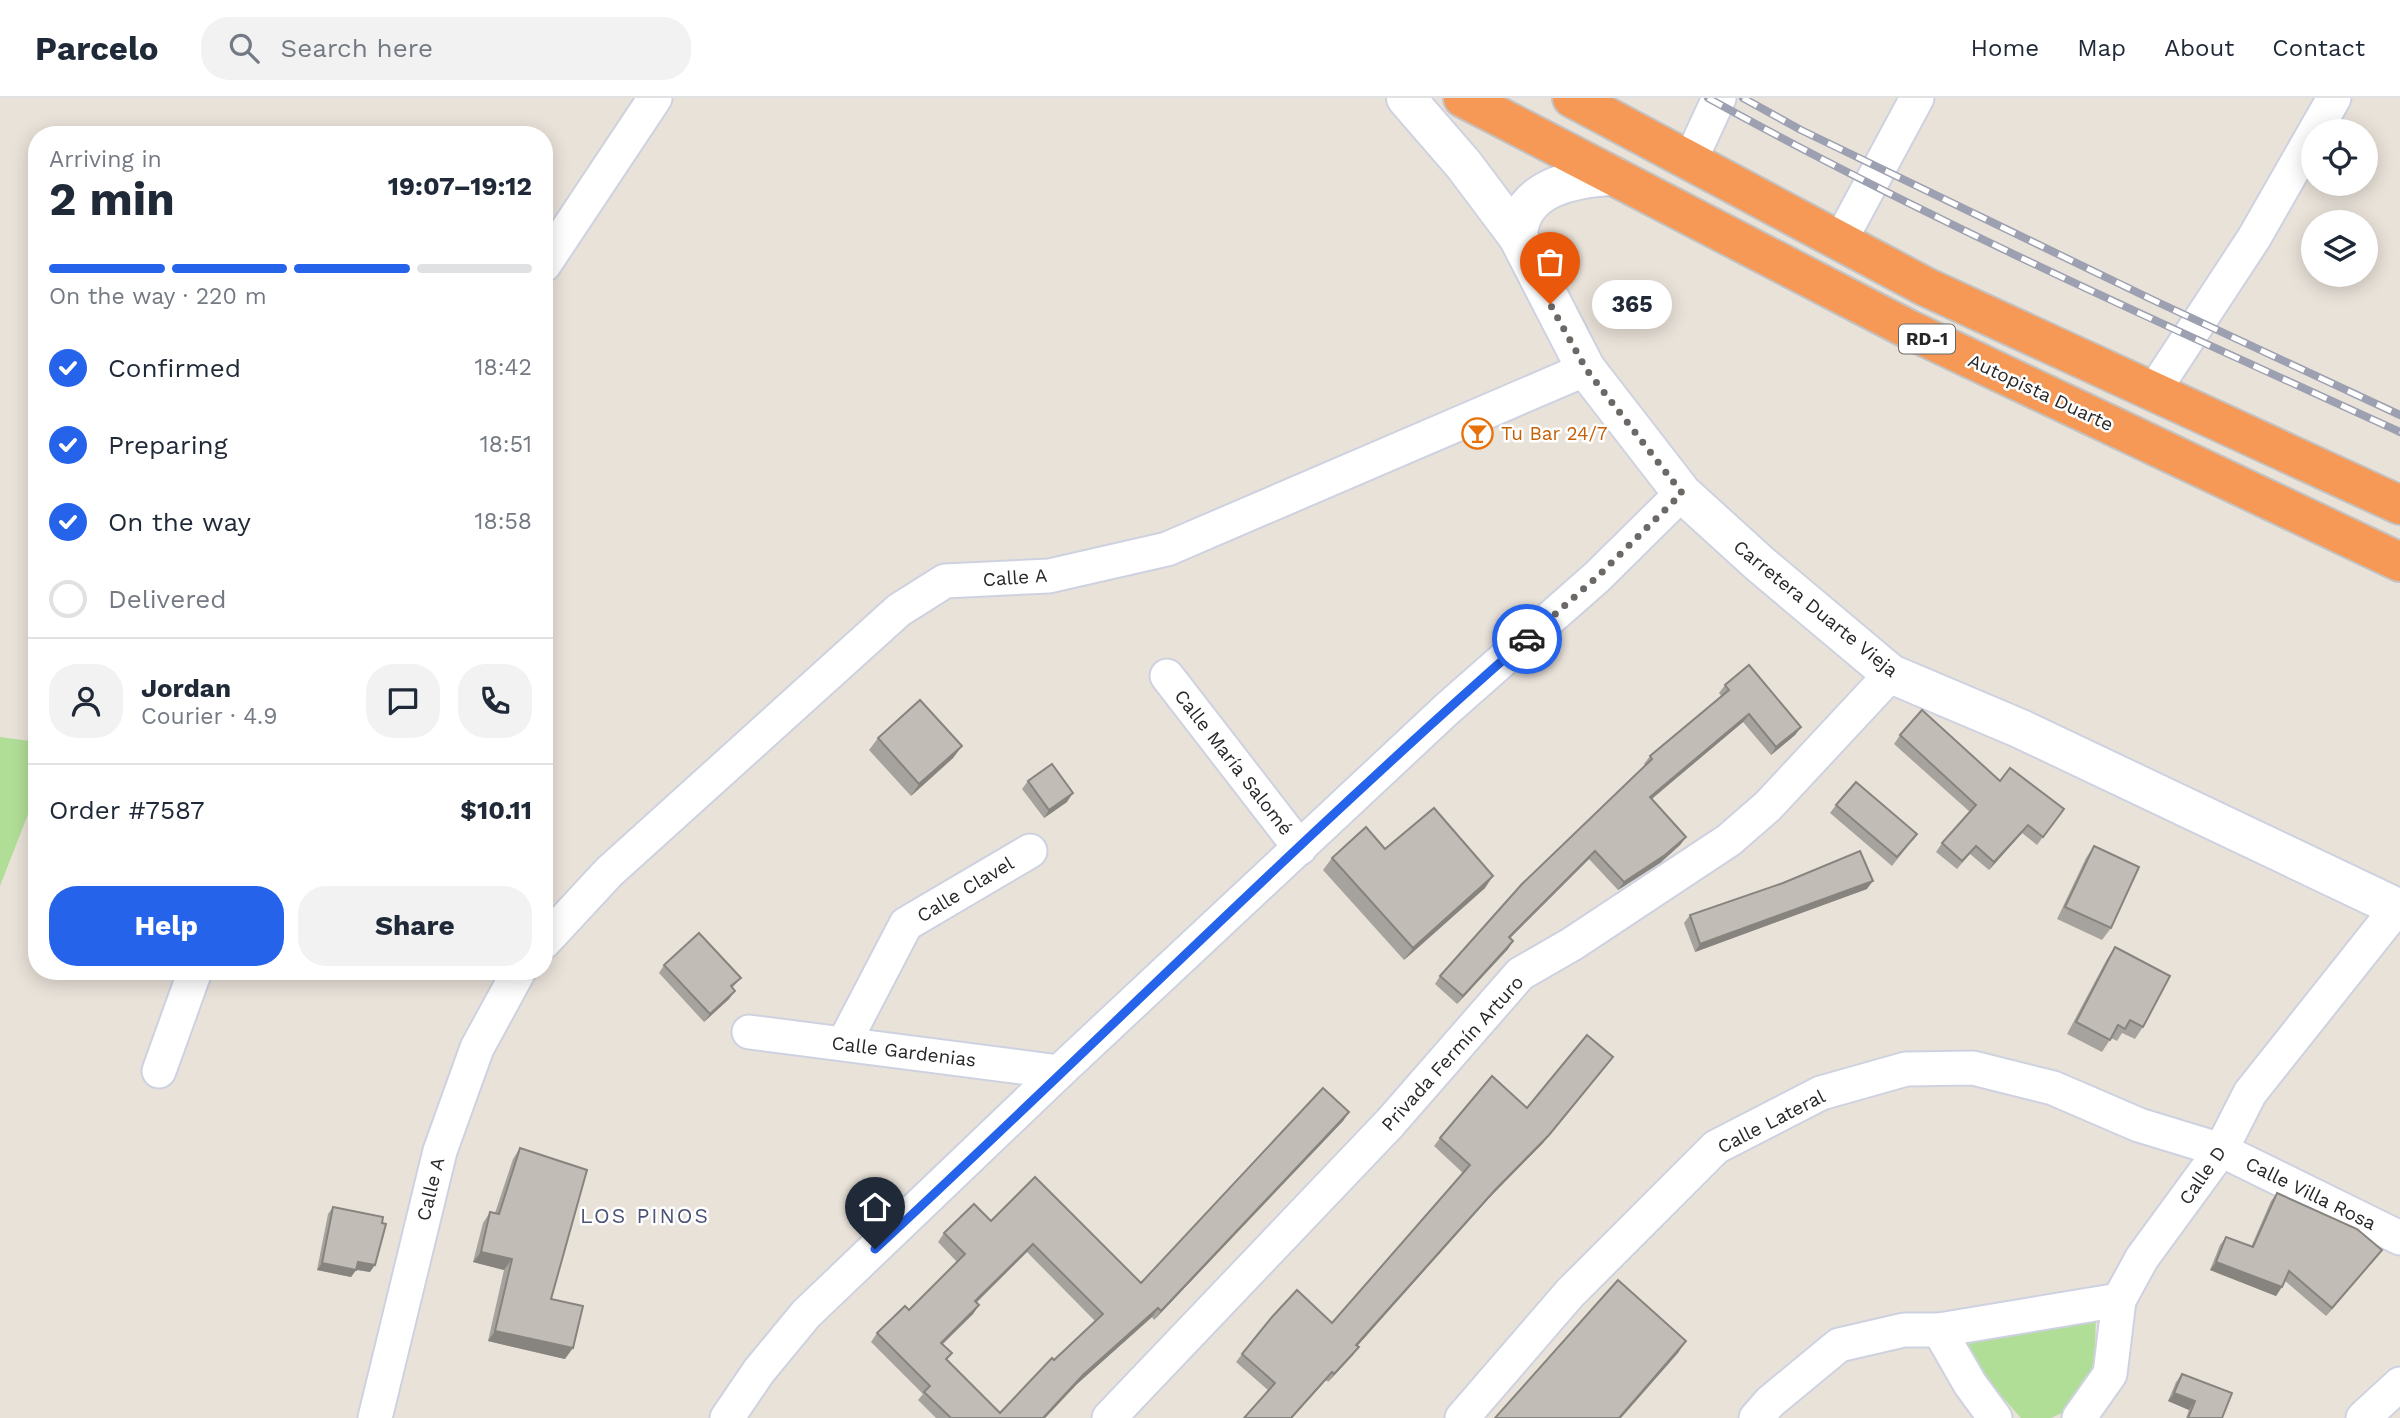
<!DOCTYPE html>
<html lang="en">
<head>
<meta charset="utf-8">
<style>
  :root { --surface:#fff; --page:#f2f2f3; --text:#1f2937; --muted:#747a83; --line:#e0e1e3; --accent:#2563eb }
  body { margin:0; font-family:"Work Sans",sans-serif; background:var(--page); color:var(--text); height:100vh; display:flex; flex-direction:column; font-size:26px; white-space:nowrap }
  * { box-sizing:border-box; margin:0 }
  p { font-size:23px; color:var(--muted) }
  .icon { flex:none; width:38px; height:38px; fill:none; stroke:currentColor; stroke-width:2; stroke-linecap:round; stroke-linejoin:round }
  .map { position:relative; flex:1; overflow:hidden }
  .drawer { position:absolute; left:28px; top:28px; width:525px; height:854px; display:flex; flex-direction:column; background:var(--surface); border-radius:28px; box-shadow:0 4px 18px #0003 }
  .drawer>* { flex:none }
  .fabs { position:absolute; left:2301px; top:21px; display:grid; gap:14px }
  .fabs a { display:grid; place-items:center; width:77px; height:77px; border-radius:50%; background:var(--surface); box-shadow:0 4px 18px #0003; font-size:35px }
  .pin { position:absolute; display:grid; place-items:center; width:60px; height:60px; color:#fff; margin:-72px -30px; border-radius:50% 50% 50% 0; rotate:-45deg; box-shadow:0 0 7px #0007 }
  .pin .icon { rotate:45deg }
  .courier { position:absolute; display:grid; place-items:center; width:70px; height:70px; margin:-35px; border:5px solid #2563eb; border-radius:50%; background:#fff; color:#222; box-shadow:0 2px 9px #0007 }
  .bubble { position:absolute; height:49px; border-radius:24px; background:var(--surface); box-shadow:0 4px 18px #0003; font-size:23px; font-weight:700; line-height:49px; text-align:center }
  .summary em { font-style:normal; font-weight:700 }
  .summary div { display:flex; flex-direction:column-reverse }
  .summary { display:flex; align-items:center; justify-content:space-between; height:119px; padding:0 21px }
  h1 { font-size:46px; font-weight:700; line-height:52px }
  .bar { display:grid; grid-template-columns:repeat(4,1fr); gap:10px 7px; align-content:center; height:84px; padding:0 21px }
  .bar i { height:9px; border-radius:5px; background:var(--line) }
  .bar .active { background:var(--accent) }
  .bar p { grid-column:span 4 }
  .line { display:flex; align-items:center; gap:18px; padding:0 21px; border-top:2px solid var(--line) }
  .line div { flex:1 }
  .round { display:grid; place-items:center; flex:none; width:74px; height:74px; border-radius:28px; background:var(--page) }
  ol { padding:0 21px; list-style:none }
  li { display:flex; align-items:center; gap:21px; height:77px }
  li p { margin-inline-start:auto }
  li .icon { padding:7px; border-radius:50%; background:var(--accent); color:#fff; stroke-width:4 }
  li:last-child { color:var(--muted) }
  li i { width:38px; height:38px; border:4px solid var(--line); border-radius:50% }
  .primary-button { display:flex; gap:14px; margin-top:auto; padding:14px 21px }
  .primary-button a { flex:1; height:80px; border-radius:28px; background:var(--accent); color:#fff; font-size:28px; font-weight:700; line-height:80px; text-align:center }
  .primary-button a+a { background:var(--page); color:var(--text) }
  header { display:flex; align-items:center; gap:42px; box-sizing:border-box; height:98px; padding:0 35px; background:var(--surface); border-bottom:2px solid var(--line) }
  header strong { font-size:33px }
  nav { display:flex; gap:38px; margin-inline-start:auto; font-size:24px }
  .search { width:490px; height:63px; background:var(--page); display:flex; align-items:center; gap:18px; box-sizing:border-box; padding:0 24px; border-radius:28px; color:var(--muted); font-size:26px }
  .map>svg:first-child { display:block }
  .green { fill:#b0de97 }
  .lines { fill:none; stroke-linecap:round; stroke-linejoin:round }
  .minor-casing { stroke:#ced2e0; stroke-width:37 }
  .secondary-casing { stroke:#ced2e0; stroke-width:42 }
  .motorway-casing { stroke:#c3c3c3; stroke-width:42 }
  .minor { stroke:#fff; stroke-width:33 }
  .secondary { stroke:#fff; stroke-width:38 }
  .motorway { stroke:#f69957; stroke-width:38 }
  .rail-casing { stroke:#9ca0b1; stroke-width:8 }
  .rail { stroke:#fff; stroke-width:5; stroke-dasharray:16; stroke-linecap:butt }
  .wall { fill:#a6a29d; fill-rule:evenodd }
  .shaded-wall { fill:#87847f }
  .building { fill:#c1bcb6; stroke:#87847f; stroke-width:2; fill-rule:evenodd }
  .done { stroke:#6b6865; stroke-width:7; stroke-dasharray:0 12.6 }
  .route { stroke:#2563eb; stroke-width:9 }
  .labels { text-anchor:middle; stroke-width:5; stroke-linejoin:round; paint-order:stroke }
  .shield { fill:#fff; stroke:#686868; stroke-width:2 }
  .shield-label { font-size:18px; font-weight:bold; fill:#272727 }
  .street-label { font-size:19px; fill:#272727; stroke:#fff }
  .food-label { font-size:19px; fill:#c56008; stroke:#fff; text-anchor:start }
  .neighbourhood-label { font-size:21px; letter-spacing:2px; fill:#4a5375; stroke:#fff }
</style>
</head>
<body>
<header>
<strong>Parcelo</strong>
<div class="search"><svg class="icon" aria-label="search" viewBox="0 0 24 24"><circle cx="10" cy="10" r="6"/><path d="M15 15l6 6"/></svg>Search here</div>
<nav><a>Home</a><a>Map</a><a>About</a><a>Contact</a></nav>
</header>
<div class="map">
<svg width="2400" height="1320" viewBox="0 0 2400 1320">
  <rect width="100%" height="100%" fill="#e9e2d9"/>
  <g class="green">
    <polygon points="0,639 37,644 37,693 0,788"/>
    <polygon points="2096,1218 2094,1280 2068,1312 2051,1320 2021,1320 1991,1286 1965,1246"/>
  </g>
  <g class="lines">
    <defs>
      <g id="minor">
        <polyline points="1690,63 1719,0"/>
        <polyline points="1840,143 1917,0"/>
        <polyline points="544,167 655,0"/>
        <polyline points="2153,294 2254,140 2334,0"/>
        <polyline points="1167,578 1300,750"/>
        <polyline points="544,844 609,774 899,512 945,483 1049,478 1167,451 1586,271"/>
        <polyline points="749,934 1059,974"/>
        <polyline points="844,945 906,826 1030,753"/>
        <polyline points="159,973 195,873"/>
        <polyline points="1939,1232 1970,1286 1995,1320"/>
        <polyline points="375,1320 440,1053 477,950 519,873"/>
        <polyline points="727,1320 759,1273 806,1216 1059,974 1447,611 1597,479 1682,395"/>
        <polyline points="1109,1320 1390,1025 1520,876 1572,846 1729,742 1768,708 1891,576"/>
        <polyline points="1462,1320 1570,1195 1716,1049 1821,995 1906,971 1973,970 2053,990 2139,1027 2221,1052 2400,1140"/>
        <polyline points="1756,1320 1770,1304 1839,1247 1904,1232 1939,1232 2119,1202 2142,1160 2221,1052 2250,995 2397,810"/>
        <polyline points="2079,1320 2110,1276 2119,1202"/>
        <polyline points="2363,1320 2400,1286"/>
      </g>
      <g id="secondary">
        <polyline points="1406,0 1464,67 1518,139 1586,271 1682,395 1760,466 1891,576 2021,631 2400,811"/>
        <path d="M1518 139C1519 90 1572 80 1613 78"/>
      </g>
      <g id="motorway">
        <polyline points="1463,0 1908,231 2400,464"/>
        <polyline points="1572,0 1926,189 2400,407"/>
      </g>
    </defs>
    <use href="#minor" class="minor-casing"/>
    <use href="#secondary" class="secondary-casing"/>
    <use href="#motorway" class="motorway-casing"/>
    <use href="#minor" class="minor"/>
    <use href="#secondary" class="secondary"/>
    <use href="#motorway" class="motorway"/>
    <defs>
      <g id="rail">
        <path d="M1708 0C1932 124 2167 228 2400 334"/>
        <polyline points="1743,0 1801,32 2153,202 2400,317"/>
      </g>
    </defs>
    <use href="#rail" class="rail-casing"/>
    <use href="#rail" class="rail"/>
  </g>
  <g class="wall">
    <polygon points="1725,587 1801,629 1795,637 1771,657 1743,624 1652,701 1686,739 1680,747 1660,765 1618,792 1589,761 1510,840 1513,843 1508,851 1457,906 1435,886 1440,878 1645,668 1644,666 1650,658 1722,599 1719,595"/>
    <polygon points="1900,637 2000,683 2058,719 2037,747 2022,735 1989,772 1970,756 1957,771 1936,754 1942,745 1970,714 1894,646"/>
    <polygon points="878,640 962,648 953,660 911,698 869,652"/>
    <polygon points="1028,683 1067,704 1044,720 1022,691"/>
    <polygon points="1836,707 1917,736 1892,768 1830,715"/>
    <polygon points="2094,748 2111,830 2102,842 2057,821 2086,760"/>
    <polygon points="1385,751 1485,790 1404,862 1323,772 1332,760"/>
    <polygon points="1867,791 1695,854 1684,825 1690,817"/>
    <polygon points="2115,849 2143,929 2135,941 2122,935 2117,943 2111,940 2102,954 2067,936 2107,861"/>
    <polygon points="664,867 741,880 732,890 729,901 704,924 659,875"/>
    <polygon points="1607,967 1543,1045 1489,1100 1357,1248 1353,1257 1328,1284 1326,1282 1292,1320 1244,1320 1269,1293 1236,1264 1242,1256 1332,1225 1463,1075 1434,1048 1440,1040 1527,1010"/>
    <path d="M1349 1014 1343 1023 1154 1222 1152 1219 1077 1286 1045 1320H936L918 1302 923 1296 871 1244 877 1235 909 1212 957 1164 938 1144 944 1135 991 1123 1141 1185ZM1027 1154 1095 1223 1000 1315 947 1262 952 1255 943 1246 973 1216 979 1207 976 1204Z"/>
    <polygon points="520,1050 551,1201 565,1261 488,1243 504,1172 473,1164 483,1125 490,1114 495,1115 513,1061"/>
    <polygon points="2277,1095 2382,1152 2326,1218 2285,1183 2276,1198 2210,1172 2220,1147 2226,1139 2251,1149 2271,1103"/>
    <polygon points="333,1109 370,1174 356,1172 351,1179 317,1172 328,1116"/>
    <polygon points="2182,1276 2222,1320 2186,1320 2189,1312 2168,1303 2176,1284"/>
  </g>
  <g class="shaded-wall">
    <polygon points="1749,616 1743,624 1644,707 1650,699"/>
    <polygon points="1801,629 1795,637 1771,657 1776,649"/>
    <polygon points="962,648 953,660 911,698 919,686"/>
    <polygon points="1073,695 1067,704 1044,720 1049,712"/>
    <polygon points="2028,727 2022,735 1989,772 1994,764"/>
    <polygon points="1686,739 1680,747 1660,765 1618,792 1624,784"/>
    <polygon points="1595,753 1589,761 1503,847 1509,839"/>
    <polygon points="1493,778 1485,790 1404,862 1413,850"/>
    <polygon points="1873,783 1867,791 1695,854 1700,846"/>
    <polygon points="1513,843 1508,851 1457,906 1463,898"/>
    <polygon points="735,893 729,901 704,924 710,916"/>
    <polygon points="1613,959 1543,1045 1489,1100 1351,1255 1356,1247"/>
    <polygon points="1349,1014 1343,1023 1154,1222 1161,1213"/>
    <polygon points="1033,1146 1027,1154 969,1212 975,1203"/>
    <polygon points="2382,1152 2376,1160 2326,1218 2332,1210"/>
    <polygon points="481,1154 512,1161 504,1172 473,1164"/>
    <polygon points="358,1164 375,1167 370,1174 353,1171"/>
    <polygon points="2216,1164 2282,1189 2276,1198 2210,1172"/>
    <polygon points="322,1165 356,1172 351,1179 317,1172"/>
    <polygon points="979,1207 973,1216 935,1253 941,1245"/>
    <polygon points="1158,1210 1152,1219 1077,1286 1045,1320 1043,1320 1083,1277"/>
    <polygon points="495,1233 573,1250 565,1261 488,1243"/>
    <polygon points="1686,1243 1678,1255 1621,1320 1619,1320"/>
    <polygon points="1359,1249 1353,1257 1328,1284 1334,1276"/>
    <polygon points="1332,1274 1326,1282 1292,1320 1291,1320"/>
    <polygon points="2174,1295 2195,1303 2189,1312 2168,1303"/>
  </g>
  <g class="building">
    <polygon points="1749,567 1801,629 1776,649 1749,616 1650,699 1686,739 1665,757 1624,784 1595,753 1509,839 1513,843 1463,898 1440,878 1522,786 1652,661 1650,658 1729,592 1725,587"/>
    <polygon points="920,602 962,648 919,686 878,640"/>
    <polygon points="1922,612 2000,683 2010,670 2064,711 2043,739 2028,727 1994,764 1976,748 1962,763 1942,745 1976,707 1900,637"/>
    <polygon points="1052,666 1073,695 1049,712 1028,683"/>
    <polygon points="1856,684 1917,736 1897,759 1836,707"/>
    <polygon points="1434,710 1493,778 1413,850 1332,760 1366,729 1385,751"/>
    <polygon points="2094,748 2139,769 2111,830 2065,809"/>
    <polygon points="1860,753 1873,783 1700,846 1690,817 1783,785"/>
    <polygon points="699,835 741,880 731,888 735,893 710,916 664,867"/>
    <polygon points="2115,849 2170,878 2143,929 2130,922 2125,931 2118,927 2110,942 2076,924"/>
    <polygon points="1587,937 1613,959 1549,1037 1495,1092 1356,1247 1359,1249 1334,1276 1332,1274 1291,1320 1244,1320 1275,1285 1242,1256 1272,1219 1297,1192 1332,1225 1470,1067 1440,1040 1492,978 1527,1010"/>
    <path d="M1323 990 1349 1014 1161 1213 1158 1210 1083 1277 1043 1320H951L924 1294 930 1288 877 1235 905 1208 909 1212 965 1156 944 1135 974 1106 991 1123 1035 1079 1141 1185ZM1033 1146 1103 1216 1054 1262 1052 1260 1000 1315 946 1261 952 1255 941 1245 979 1207 975 1203Z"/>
    <polygon points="520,1050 587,1072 551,1201 583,1208 573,1250 495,1233 512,1161 481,1154 490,1114 499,1116"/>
    <polygon points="2277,1095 2357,1131 2382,1152 2332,1210 2289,1173 2282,1189 2216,1164 2226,1139 2253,1149"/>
    <polygon points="333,1109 383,1119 382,1125 386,1126 375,1167 358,1164 356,1172 322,1165"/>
    <polygon points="1618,1182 1686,1243 1619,1320 1495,1320"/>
    <polygon points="2182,1276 2232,1295 2222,1320 2188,1320 2195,1303 2174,1295"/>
  </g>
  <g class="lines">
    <polyline class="done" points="1527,541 1597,479 1682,395 1586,271 1550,206"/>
    <path class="route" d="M875 1151C1093 949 1303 737 1527 541"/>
  </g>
  <defs>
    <symbol id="bar-ring" viewBox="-11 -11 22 22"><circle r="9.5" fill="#fff" stroke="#e8710a" stroke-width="1.5"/><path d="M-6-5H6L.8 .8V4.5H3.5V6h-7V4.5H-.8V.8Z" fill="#e8710a"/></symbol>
  </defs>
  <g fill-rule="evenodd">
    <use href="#bar-ring" x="1460" y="318" width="35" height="35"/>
  </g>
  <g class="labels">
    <rect class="shield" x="1899" y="226.5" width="56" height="29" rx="5"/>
    <g class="shield-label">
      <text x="1927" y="247">RD-1</text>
    </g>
    <g class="street-label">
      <text transform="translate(2041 294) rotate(25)" y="7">Autopista Duarte</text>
      <text transform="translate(1015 479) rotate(-4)" y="7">Calle A</text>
      <text transform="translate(1816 510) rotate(39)" y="7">Carretera Duarte Vieja</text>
      <text transform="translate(1234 664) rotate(52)" y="7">Calle María Salomé</text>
      <text transform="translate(965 791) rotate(-31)" y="7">Calle Clavel</text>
      <text transform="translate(904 953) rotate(7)" y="7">Calle Gardenias</text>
      <text transform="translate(1452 955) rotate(-48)" y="7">Privada Fermín Arturo</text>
      <text transform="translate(1771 1023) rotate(-27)" y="7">Calle Lateral</text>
      <text transform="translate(2202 1077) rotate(-55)" y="7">Calle D</text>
      <text transform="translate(430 1091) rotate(-76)" y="7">Calle A</text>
      <text transform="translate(2311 1095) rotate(26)" y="7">Calle Villa Rosa</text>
    </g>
    <g class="food-label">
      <text x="1501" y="342">Tu Bar 24/7</text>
    </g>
    <g class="neighbourhood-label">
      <text x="645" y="1125">LOS PINOS</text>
    </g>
  </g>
</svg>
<div class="fabs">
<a><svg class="icon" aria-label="locate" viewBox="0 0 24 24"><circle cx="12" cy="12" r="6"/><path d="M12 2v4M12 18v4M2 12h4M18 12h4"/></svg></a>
<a><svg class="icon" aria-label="layers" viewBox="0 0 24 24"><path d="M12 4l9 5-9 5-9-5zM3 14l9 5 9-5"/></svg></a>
</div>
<div class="pin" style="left:1550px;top:206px;background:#ea580c"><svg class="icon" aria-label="bag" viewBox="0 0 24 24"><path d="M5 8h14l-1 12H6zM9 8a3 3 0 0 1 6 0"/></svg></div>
<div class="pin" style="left:875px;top:1151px;background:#1f2937"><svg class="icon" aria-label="home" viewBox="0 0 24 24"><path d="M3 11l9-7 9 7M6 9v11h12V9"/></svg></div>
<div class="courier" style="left:1527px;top:541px"><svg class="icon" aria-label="car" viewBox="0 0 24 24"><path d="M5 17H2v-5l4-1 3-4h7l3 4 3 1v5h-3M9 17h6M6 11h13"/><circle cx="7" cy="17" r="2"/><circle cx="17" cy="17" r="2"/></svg></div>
<div class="bubble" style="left:1592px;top:182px;width:80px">365</div>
<section class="drawer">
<div class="summary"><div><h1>2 min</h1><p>Arriving in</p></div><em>19:07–19:12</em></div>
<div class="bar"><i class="active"></i><i class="active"></i><i class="active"></i><i></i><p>On the way · 220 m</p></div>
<ol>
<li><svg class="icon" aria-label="check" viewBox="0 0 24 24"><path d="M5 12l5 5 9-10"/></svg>Confirmed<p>18:42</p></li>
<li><svg class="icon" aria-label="check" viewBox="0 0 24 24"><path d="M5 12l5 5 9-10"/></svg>Preparing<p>18:51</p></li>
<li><svg class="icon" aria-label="check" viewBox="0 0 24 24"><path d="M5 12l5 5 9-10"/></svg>On the way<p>18:58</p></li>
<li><i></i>Delivered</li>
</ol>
<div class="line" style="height:126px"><a class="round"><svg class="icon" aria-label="person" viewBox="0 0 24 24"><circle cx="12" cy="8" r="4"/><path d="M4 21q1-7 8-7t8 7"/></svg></a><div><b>Jordan</b><p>Courier · 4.9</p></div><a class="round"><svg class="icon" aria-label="chat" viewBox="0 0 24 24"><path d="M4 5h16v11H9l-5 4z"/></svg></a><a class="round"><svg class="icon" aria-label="phone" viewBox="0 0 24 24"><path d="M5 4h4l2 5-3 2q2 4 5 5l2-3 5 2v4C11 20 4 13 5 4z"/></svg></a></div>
<div class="line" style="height:91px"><div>Order #7587</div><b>$10.11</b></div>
<div class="primary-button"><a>Help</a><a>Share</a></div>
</section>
</div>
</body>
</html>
